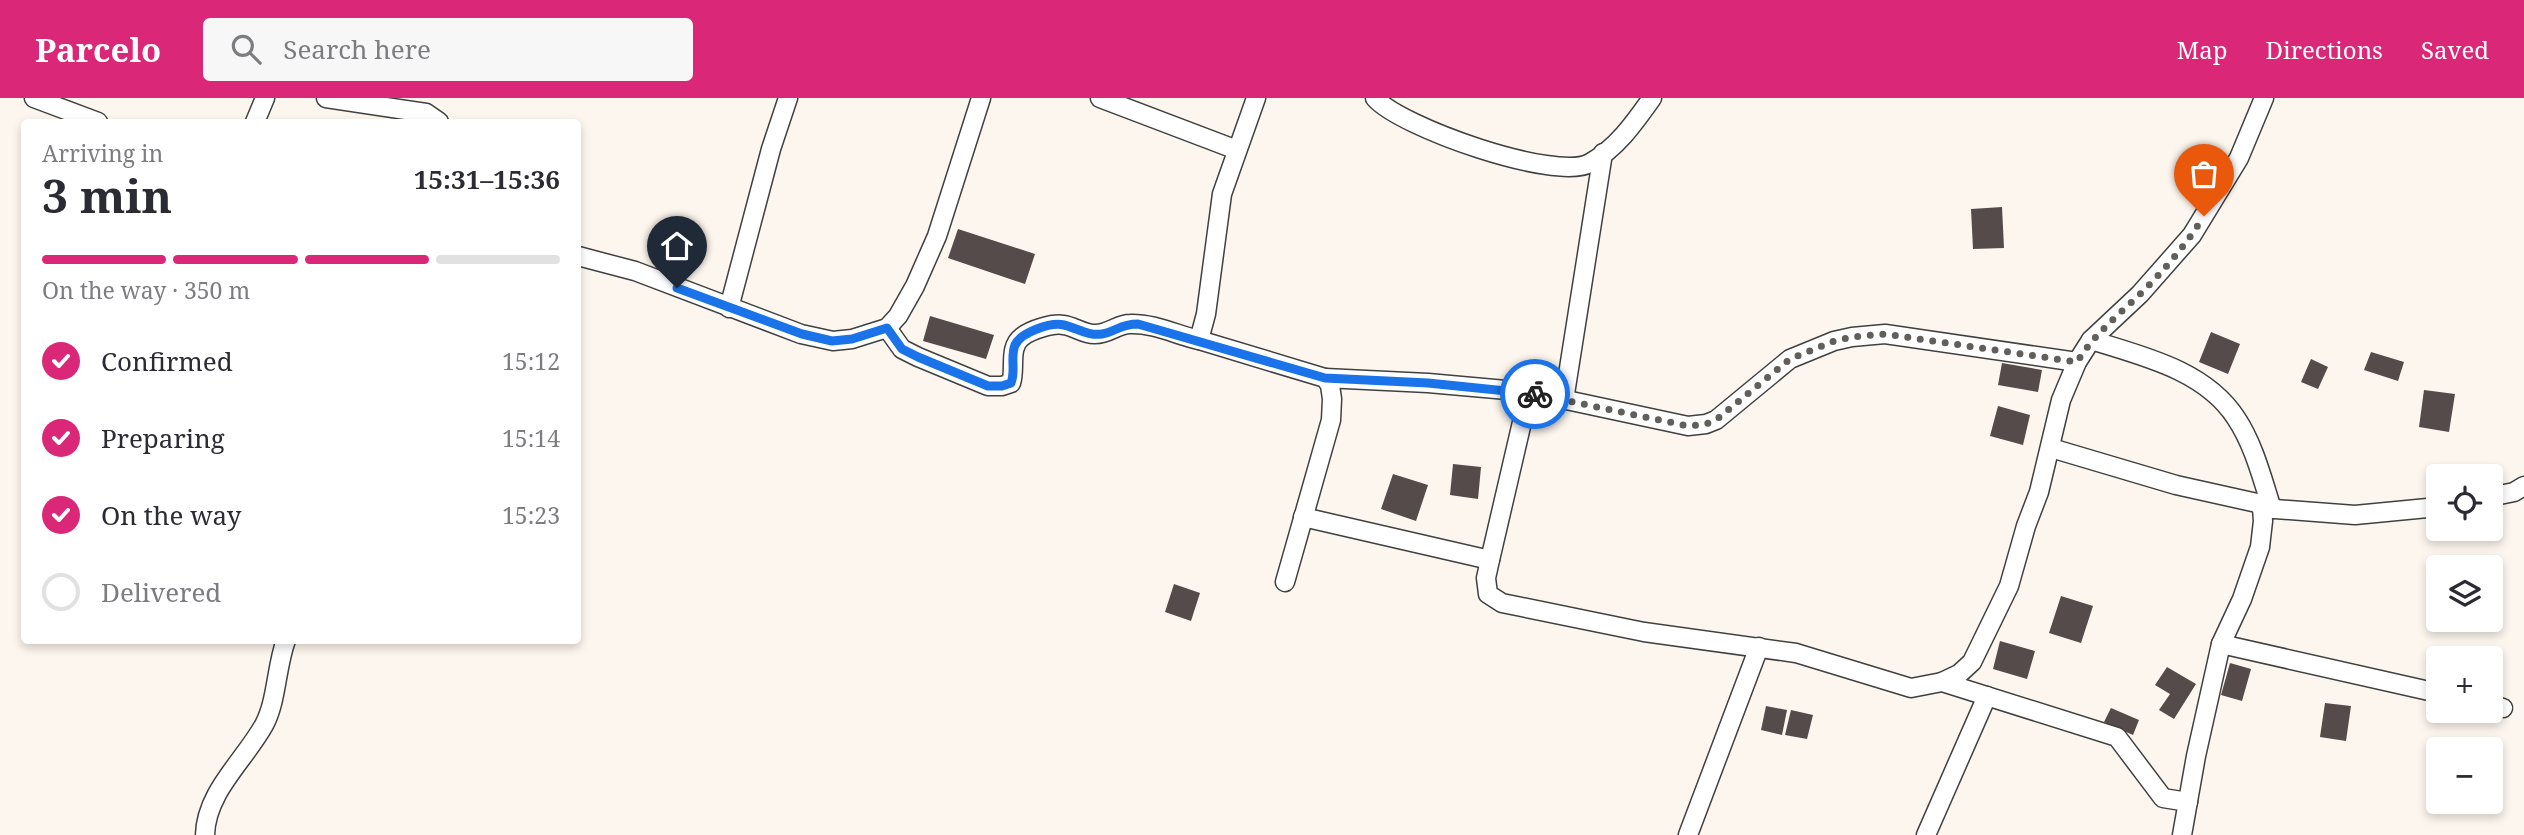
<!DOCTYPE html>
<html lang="en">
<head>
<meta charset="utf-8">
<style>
  :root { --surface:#fff; --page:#f7f7f7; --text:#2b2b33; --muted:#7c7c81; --line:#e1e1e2; --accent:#db2777 }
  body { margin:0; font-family:"Noto Serif",serif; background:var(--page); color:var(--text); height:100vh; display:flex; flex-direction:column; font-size:26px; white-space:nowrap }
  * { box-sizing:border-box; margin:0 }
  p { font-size:23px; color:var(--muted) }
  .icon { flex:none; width:38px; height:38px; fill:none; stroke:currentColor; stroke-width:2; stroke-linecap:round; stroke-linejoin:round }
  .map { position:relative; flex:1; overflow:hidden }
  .drawer { position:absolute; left:21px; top:21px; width:560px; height:525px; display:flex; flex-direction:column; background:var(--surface); border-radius:7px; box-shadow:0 4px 10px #0003 }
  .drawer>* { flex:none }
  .tools { position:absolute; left:2426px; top:366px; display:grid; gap:14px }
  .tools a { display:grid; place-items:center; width:77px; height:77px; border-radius:7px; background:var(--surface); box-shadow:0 4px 10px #0003; font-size:35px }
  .pin { position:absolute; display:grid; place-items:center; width:60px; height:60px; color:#fff; margin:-72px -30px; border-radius:50% 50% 50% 0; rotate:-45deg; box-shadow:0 0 7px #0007 }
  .pin .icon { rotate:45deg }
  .courier { position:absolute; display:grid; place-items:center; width:70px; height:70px; margin:-35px; border:5px solid #1a73e8; border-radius:50%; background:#fff; color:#222; box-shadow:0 2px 9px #0007 }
  .summary em { font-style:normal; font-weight:700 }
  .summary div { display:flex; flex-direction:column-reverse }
  .summary { display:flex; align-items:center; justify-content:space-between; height:119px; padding:0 21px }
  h1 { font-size:46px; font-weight:700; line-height:52px }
  .bar { display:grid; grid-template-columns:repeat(4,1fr); gap:10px 7px; align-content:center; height:84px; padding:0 21px }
  .bar i { height:9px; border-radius:5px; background:var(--line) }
  .bar .active { background:var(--accent) }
  .bar p { grid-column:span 4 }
  ol { padding:0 21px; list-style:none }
  li { display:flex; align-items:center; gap:21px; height:77px }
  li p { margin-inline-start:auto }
  li .icon { padding:7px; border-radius:50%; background:var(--accent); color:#fff; stroke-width:4 }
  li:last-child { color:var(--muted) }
  li i { width:38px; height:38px; border:4px solid var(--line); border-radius:50% }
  header { display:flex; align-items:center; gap:42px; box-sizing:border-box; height:98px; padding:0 35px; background:var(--accent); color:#fff }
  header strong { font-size:33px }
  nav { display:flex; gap:38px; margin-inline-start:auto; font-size:24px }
  .search { width:490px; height:63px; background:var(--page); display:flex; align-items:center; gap:18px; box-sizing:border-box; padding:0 24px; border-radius:7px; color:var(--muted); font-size:26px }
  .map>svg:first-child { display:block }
  .building { fill:#544b4a }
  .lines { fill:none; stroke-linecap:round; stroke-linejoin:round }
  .street-casing { stroke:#404040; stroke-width:21 }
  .street { stroke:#fff; stroke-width:18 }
  .done { stroke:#615f5c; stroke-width:7; stroke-dasharray:0 12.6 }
  .route { stroke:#1a73e8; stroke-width:9 }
</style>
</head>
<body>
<header>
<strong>Parcelo</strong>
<div class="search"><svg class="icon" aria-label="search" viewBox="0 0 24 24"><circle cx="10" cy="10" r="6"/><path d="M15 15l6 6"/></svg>Search here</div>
<nav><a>Map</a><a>Directions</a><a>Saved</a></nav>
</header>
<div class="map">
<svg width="2524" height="737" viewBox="0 0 2524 737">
  <rect width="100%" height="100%" fill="#fdf6ee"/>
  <g class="building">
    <polygon points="2002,109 2004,150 1973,151 1971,111"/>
    <polygon points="958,131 1035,156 1025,186 948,160"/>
    <polygon points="930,218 994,237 986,261 923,243"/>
    <polygon points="2211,234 2240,246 2228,276 2199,264"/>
    <polygon points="2371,254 2404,264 2398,283 2364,272"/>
    <polygon points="2311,261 2328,269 2318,291 2301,284"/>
    <polygon points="2002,265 2042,272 2038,294 1998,287"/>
    <polygon points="2424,292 2455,296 2449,334 2419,329"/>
    <polygon points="1998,308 2030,317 2023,347 1990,338"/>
    <polygon points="1453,366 1481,369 1478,401 1450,397"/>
    <polygon points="1393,376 1428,387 1416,423 1381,411"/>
    <polygon points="1174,486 1200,495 1191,523 1165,514"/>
    <polygon points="2061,498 2093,508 2081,545 2049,535"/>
    <polygon points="2000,543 2035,553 2027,581 1993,571"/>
    <polygon points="2230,565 2251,571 2242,603 2221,597"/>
    <polygon points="2167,569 2196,586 2174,621 2159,612 2170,596 2155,587"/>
    <polygon points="2325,605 2351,608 2346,643 2320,639"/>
    <polygon points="1766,608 1787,612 1782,637 1761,632"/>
    <polygon points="2111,610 2139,622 2133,637 2104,624"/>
    <polygon points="1791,612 1813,617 1807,641 1785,637"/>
  </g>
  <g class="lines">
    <defs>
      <g id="street">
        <polyline points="34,0 98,24"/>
        <polyline points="326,0 426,15 439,24"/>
        <polyline points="1100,0 1237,52"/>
        <path d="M1375 0C1400 29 1556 84 1590 65 1617 50 1635 24 1652 0"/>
        <polyline points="255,24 265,0"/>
        <polyline points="578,158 635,173 801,236 833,243 852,241 887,230 898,218 915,188 937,138 981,0"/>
        <polyline points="729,210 771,51 788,0"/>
        <path d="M887 230 902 251 918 259 988 288H1002L1011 285C1016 271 1008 249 1022 239 1030 232 1053 225 1063 227 1074 228 1083 236 1094 236 1108 237 1117 226 1130 226 1153 225 1177 237 1199 242L1206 216 1222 96 1256 0"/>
        <polyline points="1199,242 1325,280 1330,287 1332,301 1331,322 1285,484"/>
        <path d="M2091 242C2142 258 2205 272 2236 320 2254 347 2262 380 2272 411"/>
        <polyline points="1325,280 1428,285 1529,294 1688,328 1706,326 1716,322 1790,261 1834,243 1852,239 1885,236 2077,264"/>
        <polyline points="1529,294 1490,462 1486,480 1488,496 1502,505 1644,534 1796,555 1911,590 1942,584 1959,576 1972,564 2009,488 2026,428 2039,394 2061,302 2077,264 2091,242 2140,196 2192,137 2239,60 2264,0"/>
        <polyline points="1564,302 1603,55"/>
        <polyline points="2051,350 2176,387 2257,405 2262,410 2263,423 2260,449 2242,501 2221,546 2196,658 2182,737"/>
        <polyline points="2490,399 2514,394 2524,388"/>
        <polyline points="2262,410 2355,417 2438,409"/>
        <polyline points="1303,419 1490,462"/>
        <polyline points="2221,546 2438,595"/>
        <polyline points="1942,584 2117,639 2163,700 2188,704"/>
        <polyline points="2490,607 2503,610"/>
        <path d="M205 737C206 694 244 663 264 627 277 603 276 569 286 542"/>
        <polyline points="1688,737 1759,549"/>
        <polyline points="1926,737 1987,598"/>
      </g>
    </defs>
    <use href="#street" class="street-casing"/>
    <use href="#street" class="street"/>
  </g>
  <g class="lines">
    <path class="done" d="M1535 296 1688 328 1706 326 1716 322 1790 261 1834 243 1852 239 1885 236 2077 264C2093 238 2115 220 2137 199 2162 175 2186 147 2204 118"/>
    <path class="route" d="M677 190 802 236 832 243 852 241 887 230 902 251 918 259 988 288H1002L1011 285C1016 273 1010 259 1015 247 1021 234 1051 224 1064 227 1077 230 1088 238 1102 236 1115 234 1120 226 1138 226L1325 280 1428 285 1535 296"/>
  </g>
</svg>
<div class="tools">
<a><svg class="icon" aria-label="locate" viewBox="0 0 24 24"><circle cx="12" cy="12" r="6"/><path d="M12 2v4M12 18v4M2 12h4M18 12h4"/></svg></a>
<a><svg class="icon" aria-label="layers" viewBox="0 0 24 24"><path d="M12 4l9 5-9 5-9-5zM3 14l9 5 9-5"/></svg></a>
<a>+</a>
<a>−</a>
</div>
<div class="pin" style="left:2204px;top:118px;background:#ea580c"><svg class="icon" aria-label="bag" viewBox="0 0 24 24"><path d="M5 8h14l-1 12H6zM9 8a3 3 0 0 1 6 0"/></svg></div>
<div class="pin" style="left:677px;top:190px;background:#1f2937"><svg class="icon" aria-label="home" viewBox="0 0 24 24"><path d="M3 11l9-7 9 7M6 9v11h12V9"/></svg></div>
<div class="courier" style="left:1535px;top:296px"><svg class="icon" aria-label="bike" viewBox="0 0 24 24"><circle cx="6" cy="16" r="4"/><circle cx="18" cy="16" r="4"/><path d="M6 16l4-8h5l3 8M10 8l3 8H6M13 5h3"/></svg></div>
<section class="drawer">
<div class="summary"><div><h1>3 min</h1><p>Arriving in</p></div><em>15:31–15:36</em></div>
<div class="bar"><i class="active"></i><i class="active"></i><i class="active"></i><i></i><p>On the way · 350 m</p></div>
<ol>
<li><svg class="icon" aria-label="check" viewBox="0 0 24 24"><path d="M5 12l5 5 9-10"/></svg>Confirmed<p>15:12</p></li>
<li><svg class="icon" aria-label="check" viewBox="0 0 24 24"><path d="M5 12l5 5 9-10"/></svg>Preparing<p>15:14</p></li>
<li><svg class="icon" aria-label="check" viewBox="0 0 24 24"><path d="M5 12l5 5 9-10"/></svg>On the way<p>15:23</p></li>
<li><i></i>Delivered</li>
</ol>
</section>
</div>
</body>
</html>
